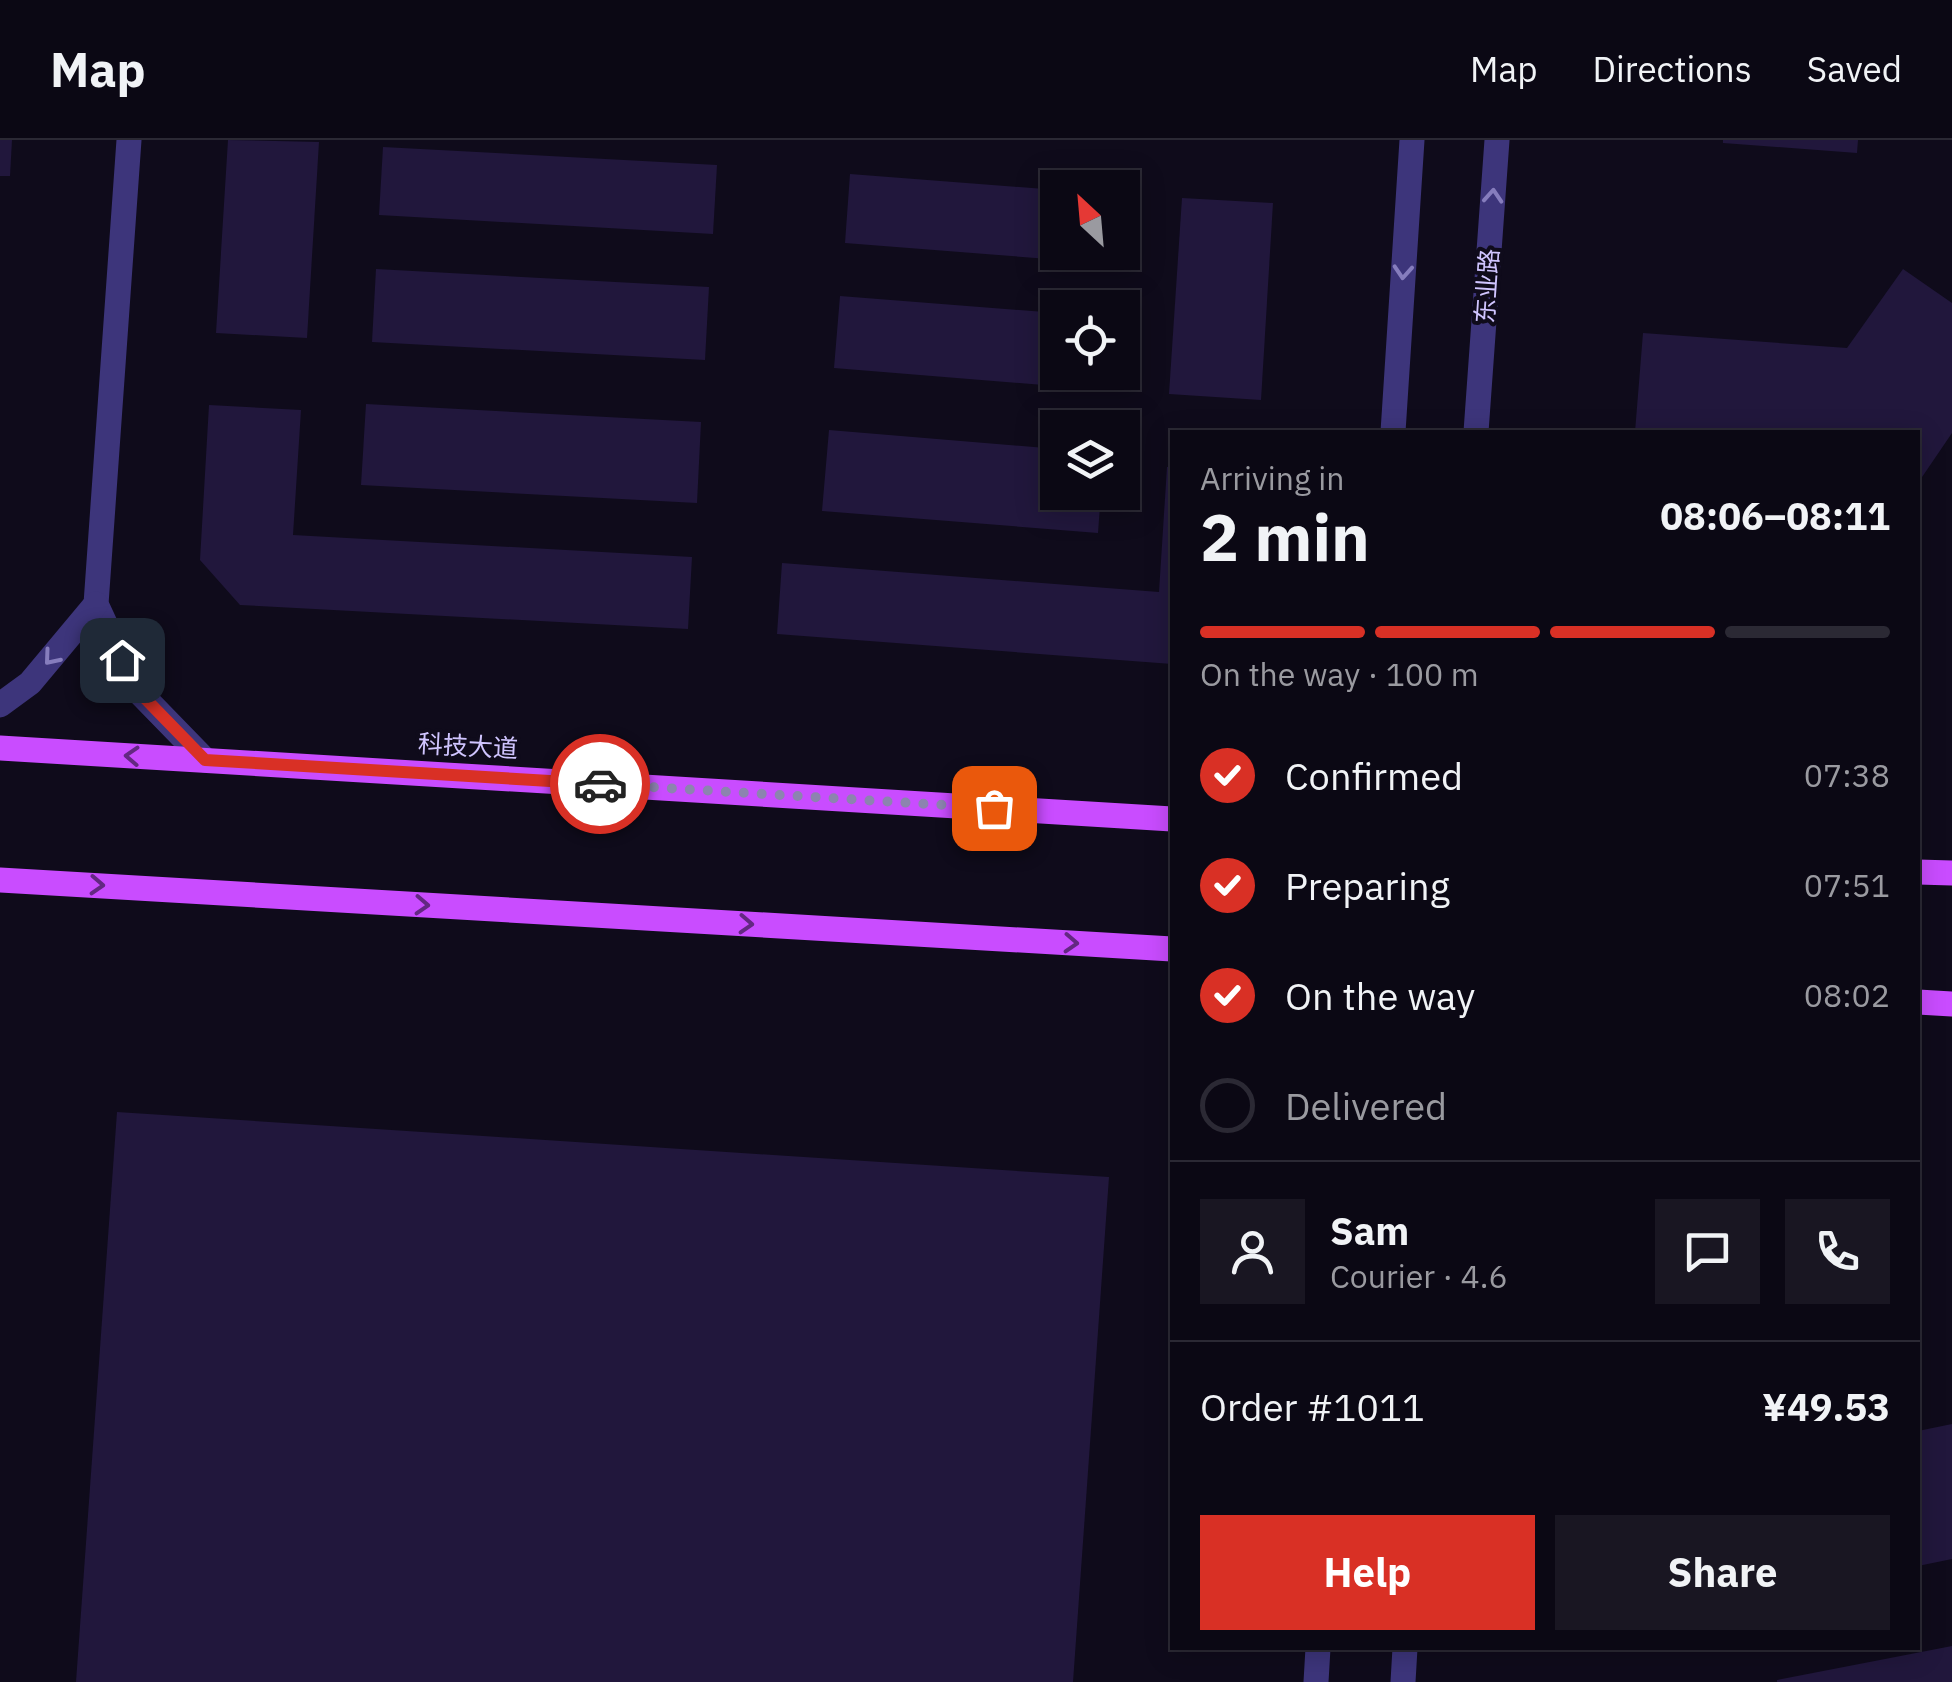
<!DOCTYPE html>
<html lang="en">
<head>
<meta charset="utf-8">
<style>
  :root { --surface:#0b0814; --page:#191622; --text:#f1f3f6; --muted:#9a9aa0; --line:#2b2934; --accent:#d93025 }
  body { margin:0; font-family:"IBM Plex Sans","Noto Sans SC",sans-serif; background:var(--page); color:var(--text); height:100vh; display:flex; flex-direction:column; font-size:38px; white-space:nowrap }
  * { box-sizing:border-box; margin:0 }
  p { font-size:32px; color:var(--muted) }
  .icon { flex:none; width:55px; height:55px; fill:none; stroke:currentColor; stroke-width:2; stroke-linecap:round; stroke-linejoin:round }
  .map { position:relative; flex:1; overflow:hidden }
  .drawer { position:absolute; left:1170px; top:290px; width:750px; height:1220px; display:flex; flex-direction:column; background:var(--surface); border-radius:0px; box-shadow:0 5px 25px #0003,0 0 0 2px var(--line) }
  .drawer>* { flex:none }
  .needle { width:65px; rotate:334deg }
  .fabs { position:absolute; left:1040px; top:30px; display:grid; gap:20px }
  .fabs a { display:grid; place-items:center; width:100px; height:100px; border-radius:0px; background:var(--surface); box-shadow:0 5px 25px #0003,0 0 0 2px var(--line); font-size:50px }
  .pin { position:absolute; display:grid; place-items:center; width:85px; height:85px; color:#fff; margin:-42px; border-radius:20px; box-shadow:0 5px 15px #0006 }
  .courier { position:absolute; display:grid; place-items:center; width:100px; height:100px; margin:-50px; border:8px solid #d93025; border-radius:50%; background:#fff; color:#222; box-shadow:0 2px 12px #0007 }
  .summary em { font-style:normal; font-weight:800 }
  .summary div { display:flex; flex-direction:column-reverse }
  .summary { display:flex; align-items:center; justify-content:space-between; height:170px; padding:0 30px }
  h1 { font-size:65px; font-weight:800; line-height:75px }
  .bar { display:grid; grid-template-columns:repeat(4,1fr); gap:15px 10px; align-content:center; height:120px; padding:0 30px }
  .bar i { height:12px; border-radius:8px; background:var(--line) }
  .bar .selected { background:var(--accent) }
  .bar p { grid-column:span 4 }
  .line { display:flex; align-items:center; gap:25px; padding:0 30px; border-top:2px solid var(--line) }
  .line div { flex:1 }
  .round { display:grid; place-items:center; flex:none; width:105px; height:105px; border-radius:0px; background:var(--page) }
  ol { padding:0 30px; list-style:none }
  li { display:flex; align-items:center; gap:30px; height:110px }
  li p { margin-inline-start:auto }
  li .icon { padding:10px; border-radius:50%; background:var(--accent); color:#fff; stroke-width:4 }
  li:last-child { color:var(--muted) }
  li i { width:55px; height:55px; border:5px solid var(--line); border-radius:50% }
  .primary-button { display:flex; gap:20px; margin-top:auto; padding:20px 30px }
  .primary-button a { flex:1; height:115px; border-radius:0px; background:var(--accent); color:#fff; font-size:40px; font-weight:800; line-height:115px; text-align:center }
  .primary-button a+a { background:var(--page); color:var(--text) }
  header { display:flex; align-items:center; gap:60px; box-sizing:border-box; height:140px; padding:0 50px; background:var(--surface); border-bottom:2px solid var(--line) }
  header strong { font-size:48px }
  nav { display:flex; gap:55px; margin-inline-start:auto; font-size:35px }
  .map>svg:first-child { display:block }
  .building { fill:#21173c }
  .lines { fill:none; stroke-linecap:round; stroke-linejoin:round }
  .minor { stroke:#3d357b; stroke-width:25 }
  .major { stroke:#c94cff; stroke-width:25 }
  .oneway { stroke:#867dbd }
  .oneway2 { stroke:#632882 }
  .done { stroke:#8c84af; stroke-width:10; stroke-dasharray:0 18 }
  .route { stroke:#d93025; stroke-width:12 }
  .labels { text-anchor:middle; stroke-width:8; stroke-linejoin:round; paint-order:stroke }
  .street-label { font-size:25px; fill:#d0c5ff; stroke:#0f0b1b }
</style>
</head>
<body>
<header>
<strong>Map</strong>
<nav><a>Map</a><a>Directions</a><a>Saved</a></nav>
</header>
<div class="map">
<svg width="1952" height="1542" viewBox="0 0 1952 1542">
  <rect width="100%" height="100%" fill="#0f0b1b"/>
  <g class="building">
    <polygon points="0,0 12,0 10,36 0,36"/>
    <polygon points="228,0 319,2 307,198 216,193"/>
    <polygon points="1723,0 1858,0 1857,13 1723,3"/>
    <polygon points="383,7 717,25 713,94 379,75"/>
    <polygon points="850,34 1058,50 1058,112 1114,112 1113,124 845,103"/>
    <polygon points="1182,58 1273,63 1261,260 1169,254"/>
    <polygon points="376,129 709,147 705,220 372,202"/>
    <polygon points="1903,129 1952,163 1952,293 1918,343 1918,292 1635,292 1643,193 1847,208"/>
    <polygon points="840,156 1058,173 1058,232 1106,232 1105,250 834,228"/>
    <polygon points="366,264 701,282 697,363 361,345"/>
    <polygon points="209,265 301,270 293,395 692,417 688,489 240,465 200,420"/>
    <polygon points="829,290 1058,309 1058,352 1101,352 1098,393 822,371"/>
    <polygon points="1167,327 1172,327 1172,524 777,494 782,423 1159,452"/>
    <polygon points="117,972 1109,1037 1073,1542 76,1542"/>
    <polygon points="1952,1284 1952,1419 1918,1426 1918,1291"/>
    <polygon points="1952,1506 1952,1542 1777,1542 1777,1540"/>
  </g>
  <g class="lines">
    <g class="minor">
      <polyline points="129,0 96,464 135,548 205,620"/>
      <polyline points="1393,292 1412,0"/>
      <polyline points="1476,292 1497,0"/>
      <polyline points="0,565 30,543 96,464"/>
      <polyline points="1316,1542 1318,1508"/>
      <polyline points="1403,1542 1405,1508"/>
    </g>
    <g class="major">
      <polyline points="0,608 1172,679"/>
      <polyline points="1918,732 1952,733"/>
      <polyline points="0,740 1172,809"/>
      <polyline points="1918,862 1952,864"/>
    </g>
  </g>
  <defs><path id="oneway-chevron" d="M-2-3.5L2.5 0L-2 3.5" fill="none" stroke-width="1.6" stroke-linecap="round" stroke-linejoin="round" transform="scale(2.5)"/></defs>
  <g class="oneway">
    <use href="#oneway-chevron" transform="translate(1493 56) rotate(-86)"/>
    <use href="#oneway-chevron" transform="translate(1403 132) rotate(94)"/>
    <use href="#oneway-chevron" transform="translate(51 518) rotate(130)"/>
  </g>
  <g class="oneway2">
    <use href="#oneway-chevron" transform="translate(132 616) rotate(-177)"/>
    <use href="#oneway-chevron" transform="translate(97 745) rotate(3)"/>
    <use href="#oneway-chevron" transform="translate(422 765) rotate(3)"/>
    <use href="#oneway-chevron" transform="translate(746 784) rotate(3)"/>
    <use href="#oneway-chevron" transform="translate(1071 803) rotate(3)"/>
  </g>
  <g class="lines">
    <polyline class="done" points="600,644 994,668"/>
    <polyline class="route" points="122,520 135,548 205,620 600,644"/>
  </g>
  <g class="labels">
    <g class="street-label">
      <text transform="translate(1487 146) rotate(-86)" y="9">东业路</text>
      <text transform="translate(468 606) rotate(3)" y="9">科技大道</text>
    </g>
  </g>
</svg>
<div class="fabs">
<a><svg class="needle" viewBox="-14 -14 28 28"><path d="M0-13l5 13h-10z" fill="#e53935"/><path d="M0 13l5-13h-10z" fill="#9a9aa0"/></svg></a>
<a><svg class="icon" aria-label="locate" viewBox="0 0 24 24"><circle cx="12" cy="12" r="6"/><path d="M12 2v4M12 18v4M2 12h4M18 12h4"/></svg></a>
<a><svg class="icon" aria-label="layers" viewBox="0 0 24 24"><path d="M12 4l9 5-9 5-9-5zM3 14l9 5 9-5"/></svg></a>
</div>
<div class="pin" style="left:994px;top:668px;background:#ea580c"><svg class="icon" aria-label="bag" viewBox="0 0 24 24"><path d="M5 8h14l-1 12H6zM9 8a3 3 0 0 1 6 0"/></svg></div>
<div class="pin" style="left:122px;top:520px;background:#1f2937"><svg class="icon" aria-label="home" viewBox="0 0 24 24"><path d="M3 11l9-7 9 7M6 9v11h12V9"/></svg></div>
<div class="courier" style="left:600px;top:644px"><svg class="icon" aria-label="car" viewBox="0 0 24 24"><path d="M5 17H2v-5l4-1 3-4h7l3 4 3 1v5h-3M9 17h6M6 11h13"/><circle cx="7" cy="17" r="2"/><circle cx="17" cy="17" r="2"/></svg></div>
<section class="drawer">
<div class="summary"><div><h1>2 min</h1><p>Arriving in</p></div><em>08:06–08:11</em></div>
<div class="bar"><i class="selected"></i><i class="selected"></i><i class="selected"></i><i></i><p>On the way · 100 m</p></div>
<ol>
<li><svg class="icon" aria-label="check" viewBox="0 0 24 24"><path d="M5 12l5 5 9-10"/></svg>Confirmed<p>07:38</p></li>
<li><svg class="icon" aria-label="check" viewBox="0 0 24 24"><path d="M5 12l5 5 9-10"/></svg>Preparing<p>07:51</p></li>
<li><svg class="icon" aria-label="check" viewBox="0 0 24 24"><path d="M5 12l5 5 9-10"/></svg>On the way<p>08:02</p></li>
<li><i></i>Delivered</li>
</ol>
<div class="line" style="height:180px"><a class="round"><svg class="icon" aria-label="person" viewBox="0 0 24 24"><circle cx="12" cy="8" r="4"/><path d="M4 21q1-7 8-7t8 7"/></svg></a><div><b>Sam</b><p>Courier · 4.6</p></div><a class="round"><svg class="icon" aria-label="chat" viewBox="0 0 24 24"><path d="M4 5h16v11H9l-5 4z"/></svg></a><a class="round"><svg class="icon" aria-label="phone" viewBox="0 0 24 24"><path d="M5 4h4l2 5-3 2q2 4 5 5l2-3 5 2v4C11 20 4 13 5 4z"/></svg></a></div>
<div class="line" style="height:130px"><div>Order #1011</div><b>¥49.53</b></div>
<div class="primary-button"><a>Help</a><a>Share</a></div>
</section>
</div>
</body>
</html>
